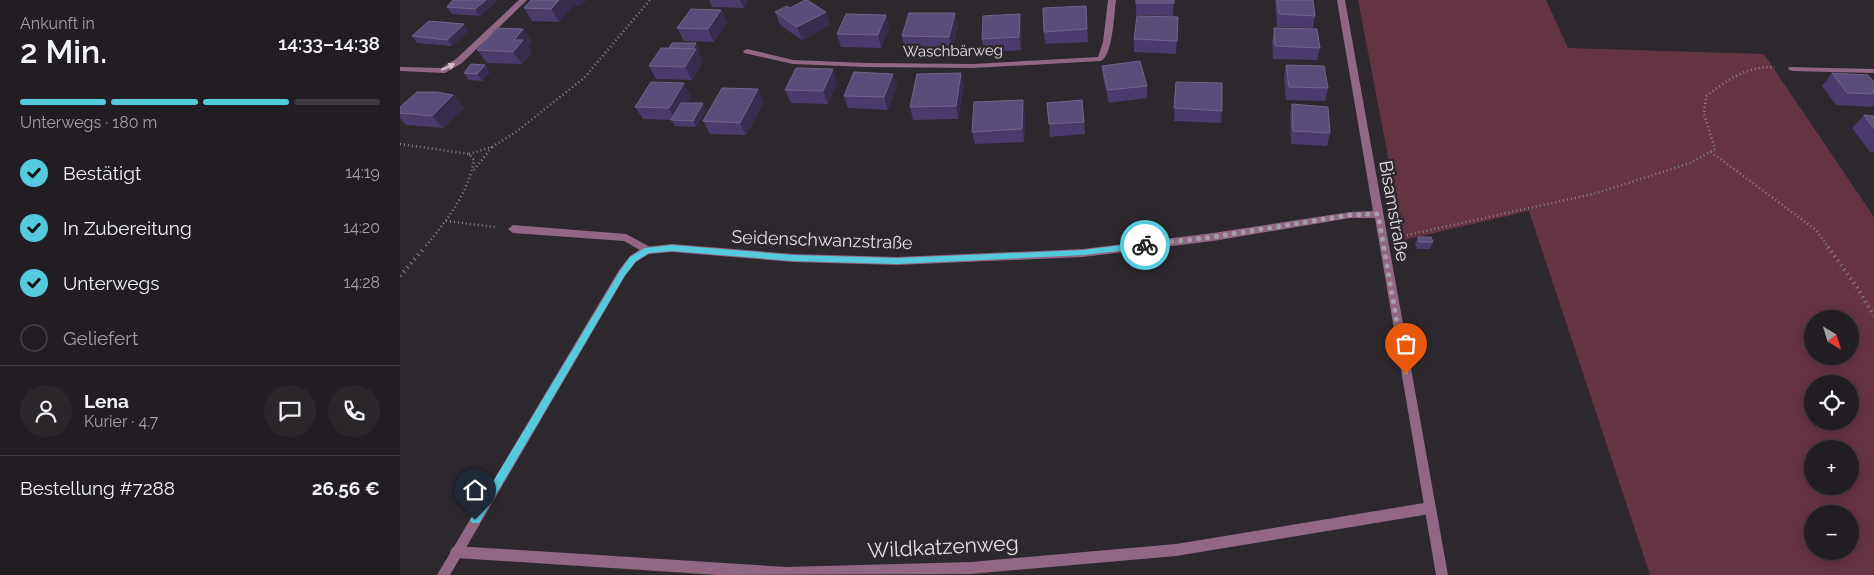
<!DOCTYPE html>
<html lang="de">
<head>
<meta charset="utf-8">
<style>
  :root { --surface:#221d22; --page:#2a262a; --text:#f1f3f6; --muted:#a2a2a5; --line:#3f3b40; --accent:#54cadd }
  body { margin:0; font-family:Raleway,sans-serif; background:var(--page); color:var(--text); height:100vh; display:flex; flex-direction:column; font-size:19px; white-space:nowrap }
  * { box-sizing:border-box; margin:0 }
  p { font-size:16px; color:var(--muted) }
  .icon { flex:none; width:28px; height:28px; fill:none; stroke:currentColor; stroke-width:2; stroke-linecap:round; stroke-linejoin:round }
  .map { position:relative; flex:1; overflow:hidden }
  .side { display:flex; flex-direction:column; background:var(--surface); width:400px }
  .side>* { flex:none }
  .needle { width:32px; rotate:142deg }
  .controls { position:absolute; left:1404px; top:310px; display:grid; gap:10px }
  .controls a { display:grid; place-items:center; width:55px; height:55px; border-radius:50%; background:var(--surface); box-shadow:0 2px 12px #0003,0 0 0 1px var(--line); font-size:25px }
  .pin { position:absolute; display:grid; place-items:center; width:42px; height:42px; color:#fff; margin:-51px -21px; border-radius:50% 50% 50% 0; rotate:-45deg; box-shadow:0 0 5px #0007 }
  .pin .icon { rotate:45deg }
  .courier { position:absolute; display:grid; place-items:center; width:50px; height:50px; margin:-25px; border:4px solid #54cadd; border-radius:50%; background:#fff; color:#222; box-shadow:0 1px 6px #0007 }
  .headline em { font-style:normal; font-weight:600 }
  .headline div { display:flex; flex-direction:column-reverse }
  .headline { display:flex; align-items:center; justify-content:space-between; height:85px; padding:0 20px }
  h1 { font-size:32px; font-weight:600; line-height:38px }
  .bar { display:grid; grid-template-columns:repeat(4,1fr); gap:8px 5px; align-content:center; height:60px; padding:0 20px }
  .bar i { height:6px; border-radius:4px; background:var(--line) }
  .bar .current { background:var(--accent) }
  .bar p { grid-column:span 4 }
  .line { display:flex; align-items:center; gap:12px; padding:0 20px; border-top:1px solid var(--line) }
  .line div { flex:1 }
  .round { display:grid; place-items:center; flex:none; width:52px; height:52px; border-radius:26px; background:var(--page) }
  ol { padding:0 20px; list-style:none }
  li { display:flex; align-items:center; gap:15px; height:55px }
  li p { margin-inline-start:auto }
  li .icon { padding:5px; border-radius:50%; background:var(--accent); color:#111; stroke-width:4 }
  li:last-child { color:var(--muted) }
  li i { width:28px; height:28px; border:2px solid var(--line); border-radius:50% }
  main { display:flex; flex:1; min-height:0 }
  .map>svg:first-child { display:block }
  .green { fill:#643443; fill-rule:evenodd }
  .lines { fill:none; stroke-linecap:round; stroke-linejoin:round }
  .path-far1 { stroke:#89848a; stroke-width:2.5; stroke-dasharray:1 3; stroke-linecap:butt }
  .path { stroke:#89848a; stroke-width:4; stroke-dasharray:1 4.5; stroke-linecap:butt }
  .lane { fill:#916783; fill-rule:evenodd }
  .street { fill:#916783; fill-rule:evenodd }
  .wall { fill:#4a3b6c }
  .shaded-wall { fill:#382c4e }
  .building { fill:#5b4d79; stroke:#70648a }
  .oneway { fill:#cec1cc }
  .route { fill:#54cadd }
  .done { stroke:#a39fa4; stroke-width:5; stroke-dasharray:0 9 }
  .labels { text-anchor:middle; stroke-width:5; stroke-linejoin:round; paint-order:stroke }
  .far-street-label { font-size:15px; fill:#e3dfe4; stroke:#2d272e }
  .street-label { font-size:18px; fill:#e3dfe4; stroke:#2d272e }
  .near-street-label { font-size:21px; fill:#e3dfe4; stroke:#2d272e }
</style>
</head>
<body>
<main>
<section class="side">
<div class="headline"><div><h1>2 Min.</h1><p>Ankunft in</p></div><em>14:33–14:38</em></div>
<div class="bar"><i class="current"></i><i class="current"></i><i class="current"></i><i></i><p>Unterwegs · 180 m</p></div>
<ol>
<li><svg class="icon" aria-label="check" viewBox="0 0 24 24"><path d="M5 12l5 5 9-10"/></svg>Bestätigt<p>14:19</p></li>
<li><svg class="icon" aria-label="check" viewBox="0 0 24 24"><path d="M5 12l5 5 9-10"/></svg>In Zubereitung<p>14:20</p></li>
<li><svg class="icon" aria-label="check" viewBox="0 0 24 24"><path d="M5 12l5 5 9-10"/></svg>Unterwegs<p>14:28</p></li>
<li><i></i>Geliefert</li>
</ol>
<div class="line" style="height:90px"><a class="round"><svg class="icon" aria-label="person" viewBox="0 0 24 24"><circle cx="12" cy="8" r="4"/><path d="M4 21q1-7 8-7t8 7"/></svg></a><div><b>Lena</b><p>Kurier · 4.7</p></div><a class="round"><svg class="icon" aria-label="chat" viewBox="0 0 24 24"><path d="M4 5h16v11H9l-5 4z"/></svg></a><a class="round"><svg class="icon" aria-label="phone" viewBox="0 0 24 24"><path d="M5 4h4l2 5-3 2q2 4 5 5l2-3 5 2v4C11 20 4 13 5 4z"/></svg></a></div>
<div class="line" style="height:65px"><div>Bestellung #7288</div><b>26.56 €</b></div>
</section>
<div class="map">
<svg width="1474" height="575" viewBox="0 0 1474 575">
  <rect width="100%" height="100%" fill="#2d272e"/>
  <path class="green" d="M958 0H1146L1168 48 1364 54 1474 217V575H1250L1129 211 1004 240ZM1412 319H1450V356H1412ZM1412 384H1450V421H1412ZM1412 449H1450V486H1412ZM1412 514H1450V551H1412Z"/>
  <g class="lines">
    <g class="path-far1">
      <path d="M0 144 69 154 74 160C68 194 46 222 24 248"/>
      <polyline points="1311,152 1416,230 1429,248"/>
      <polyline points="69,154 92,147 116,132 184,78 250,0"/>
      <polyline points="74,170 92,147"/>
      <polyline points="46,221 95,227"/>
      <path d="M1003 236 1197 193 1290 163 1315 149 1304 114 1306 96C1328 80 1346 66 1375 67"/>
    </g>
    <g class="path">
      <polyline points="1428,247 1457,287 1474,316"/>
      <polyline points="0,276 25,247"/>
    </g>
    <g class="lane">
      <polygon points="113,225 226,234 250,247 252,250 247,254 224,241 113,233 108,229"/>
      <polygon points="1030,502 1034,504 1036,508 1034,512 1030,514 776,556 571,574 318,575 56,558 52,556 50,552 52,548 56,546 386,567 571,562 776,544"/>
    </g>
    <g class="street">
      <polygon points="119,0 127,0 62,63 45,73 0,71 0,67 41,68 56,59"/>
      <path d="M708 0H716C714 13 713 55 701 61L573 68 466 67 393 64 344 53 343 51 347 49 393 60 466 63 573 64 698 57 703 42Z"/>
      <polygon points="937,0 945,0 1048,575 1036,575 975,218 950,218 813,241 683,257 497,265 393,262 272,252 249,254 236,262 225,276 50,575 37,575 219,270 230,256 244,247 272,244 393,254 497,257 683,249 813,233 950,212 973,211"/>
      <polygon points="1389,67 1474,69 1474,73 1392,71 1388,69"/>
    </g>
  </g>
  <g class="wall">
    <polygon points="186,0 182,4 172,7 159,22 132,21 124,8"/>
    <polygon points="309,0 348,0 344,8 312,7"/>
    <polygon points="736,0 774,0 773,16 736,15"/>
    <polygon points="875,0 913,0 915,16 913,28 877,27"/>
    <polygon points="97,1 80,16 52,14 47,7"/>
    <polygon points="686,6 688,42 645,44 644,32"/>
    <polygon points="390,8 426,12 430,25 402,40 380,25 375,12"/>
    <polygon points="321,10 327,22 314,42 284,41 277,28"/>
    <polygon points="555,13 558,26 552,49 505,49 502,36"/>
    <polygon points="778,17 776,54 734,52 734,39"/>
    <polygon points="622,27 621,50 584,52 582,39"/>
    <polygon points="489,28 481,48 441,47 437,34"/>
    <polygon points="874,28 920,48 917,60 873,59 872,41"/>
    <polygon points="123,29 132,42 128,47 132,53 122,64 87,63 77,50"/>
    <polygon points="69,31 52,46 17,43 12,36"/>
    <polygon points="299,50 298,52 303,61 292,80 256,79 249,66"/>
    <polygon points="886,65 928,88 925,101 886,100 884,78"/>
    <polygon points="702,66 747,86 747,98 709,103 703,78"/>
    <polygon points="90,72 82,81 69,80 64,73"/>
    <polygon points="1432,73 1474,82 1474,105 1472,107 1436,105 1422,86"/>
    <polygon points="437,82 428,104 391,103 385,90"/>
    <polygon points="776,82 822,111 821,123 774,121"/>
    <polygon points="564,85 558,119 513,120 510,107"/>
    <polygon points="497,86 488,110 448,108 444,96"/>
    <polygon points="53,95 64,108 43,128 6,125 0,118 0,107"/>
    <polygon points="291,96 286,103 303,103 306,110 296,127 275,126 271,120 243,119 235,107"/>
    <polygon points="364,102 346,135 310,134 303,121"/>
    <polygon points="892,104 930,133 927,146 891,144 890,117"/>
    <polygon points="625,113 624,142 575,144 572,132"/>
    <polygon points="1464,115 1474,116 1474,152 1470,152 1452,128"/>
    <polygon points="684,122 685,134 650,137 649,124"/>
    <polygon points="1018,237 1033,242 1030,249 1017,249 1015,243"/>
  </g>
  <g class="shaded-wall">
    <polygon points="86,0 96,0 97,1 80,16 75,9"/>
    <polygon points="159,0 186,0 182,4 172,7 159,22 151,9"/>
    <polygon points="340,0 348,0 344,8"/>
    <polygon points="321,10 327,22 314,42 308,29"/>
    <polygon points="426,12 430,25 402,40 397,27"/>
    <polygon points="555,13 558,26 552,49 549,37"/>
    <polygon points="620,14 622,27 621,50 619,37"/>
    <polygon points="486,15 489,28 481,48 478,35"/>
    <polygon points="64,24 69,31 52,46 47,40"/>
    <polygon points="123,29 132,42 128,47 132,53 122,64 113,52 114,40"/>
    <polygon points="296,43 299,50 298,52 303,61 292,80 285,67 293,49"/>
    <polygon points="85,65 90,72 82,81 77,74"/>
    <polygon points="433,69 437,82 428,104 423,91"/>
    <polygon points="561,73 564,85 558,119 556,106"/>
    <polygon points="493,74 497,86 488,110 484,97"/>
    <polygon points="284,83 291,96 276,120 269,108"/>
    <polygon points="358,89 364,102 346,135 340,123"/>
    <polygon points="53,95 64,108 43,128 32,116"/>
    <polygon points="623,100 625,113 624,142 622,129"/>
    <polygon points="303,103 306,110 296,127 293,121"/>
  </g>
  <g class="building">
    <polygon points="53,0 86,0 75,9 47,7"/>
    <polygon points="131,0 159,0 151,9 124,8"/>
    <polygon points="405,0 407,0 426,12 397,27 375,12 387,6 390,8"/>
    <rect x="736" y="0" width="38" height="3"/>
    <polygon points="877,0 913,0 915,16 879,14"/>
    <polygon points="686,6 687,29 644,32 643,8"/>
    <polygon points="291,9 321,10 308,29 277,28"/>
    <polygon points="509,13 555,13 549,37 502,36"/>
    <polygon points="446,14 486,15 478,35 437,34"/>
    <polygon points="620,14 619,37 582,39 583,16"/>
    <polygon points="737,16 778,17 777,41 734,39"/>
    <polygon points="29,21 64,24 47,40 12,36"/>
    <polygon points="97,28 123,29 114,40 123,40 113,52 77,50"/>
    <polygon points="874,28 917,29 920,48 875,46"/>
    <polygon points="272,43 296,43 293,49 269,48"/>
    <polygon points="261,48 296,49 285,67 249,66"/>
    <polygon points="740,61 747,86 708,90 702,66"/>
    <polygon points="71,64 85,65 77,74 64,73"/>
    <polygon points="886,65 924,66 928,88 889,87"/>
    <polygon points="396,68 433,69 423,91 385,90"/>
    <polygon points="454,72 493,74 484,97 444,96"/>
    <polygon points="561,73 556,106 510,107 517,74"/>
    <polygon points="1432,73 1468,75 1474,82 1474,94 1447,93"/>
    <polygon points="251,82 284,83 269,108 235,107"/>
    <polygon points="776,82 822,83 822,111 774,108"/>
    <polygon points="322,88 358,89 340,123 303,121"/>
    <polygon points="17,92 37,92 53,95 32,116 0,113 0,107"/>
    <polygon points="623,100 622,129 572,132 574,102"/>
    <polygon points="682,100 684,122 649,124 647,103"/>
    <polygon points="281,103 303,103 293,121 271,120"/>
    <polygon points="892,104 928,107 930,133 893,131"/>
    <polygon points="1464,115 1474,116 1474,129"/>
    <polygon points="1018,237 1031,237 1033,242 1019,242"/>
  </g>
  <defs><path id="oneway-solid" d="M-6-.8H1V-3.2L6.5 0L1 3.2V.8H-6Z" transform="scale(1.25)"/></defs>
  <use class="oneway" href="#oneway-solid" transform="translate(48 67) rotate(-25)"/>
  <polygon class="route" points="745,242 749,245 745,248 683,255 497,264 393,261 272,251 249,253 236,261 225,275 79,523 72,523 70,520 220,271 230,257 245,248 272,245 393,255 497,258 683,250"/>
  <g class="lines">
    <polyline class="done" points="745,245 813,237 950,215 978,214 1006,374"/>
  </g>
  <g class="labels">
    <g class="far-street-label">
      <text transform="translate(553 51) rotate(-1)" y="5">Waschbärweg</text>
    </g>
    <g class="street-label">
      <text transform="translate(994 211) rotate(80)" y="6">Bisamstraße</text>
      <text transform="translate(422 240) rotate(2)" y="6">Seidenschwanzstraße</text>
    </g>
    <g class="near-street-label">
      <text transform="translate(543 547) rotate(-3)" y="7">Wildkatzenweg</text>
    </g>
  </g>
</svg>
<div class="controls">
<a><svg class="needle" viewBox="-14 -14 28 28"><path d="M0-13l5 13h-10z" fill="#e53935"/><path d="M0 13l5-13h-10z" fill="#a2a2a5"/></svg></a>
<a><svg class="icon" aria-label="locate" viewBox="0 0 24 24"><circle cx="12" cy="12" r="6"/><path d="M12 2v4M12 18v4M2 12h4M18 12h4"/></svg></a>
<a>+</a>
<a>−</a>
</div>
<div class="pin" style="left:1006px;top:374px;background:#ea580c"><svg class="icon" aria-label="bag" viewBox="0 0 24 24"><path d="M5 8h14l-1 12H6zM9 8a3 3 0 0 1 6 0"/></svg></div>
<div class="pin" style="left:75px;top:520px;background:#1f2937"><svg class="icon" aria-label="home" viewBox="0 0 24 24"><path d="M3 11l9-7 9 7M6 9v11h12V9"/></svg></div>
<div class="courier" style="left:745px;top:245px"><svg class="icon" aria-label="bike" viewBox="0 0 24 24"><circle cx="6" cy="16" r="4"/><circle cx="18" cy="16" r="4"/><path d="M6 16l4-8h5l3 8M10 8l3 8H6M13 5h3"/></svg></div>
</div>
</main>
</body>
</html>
